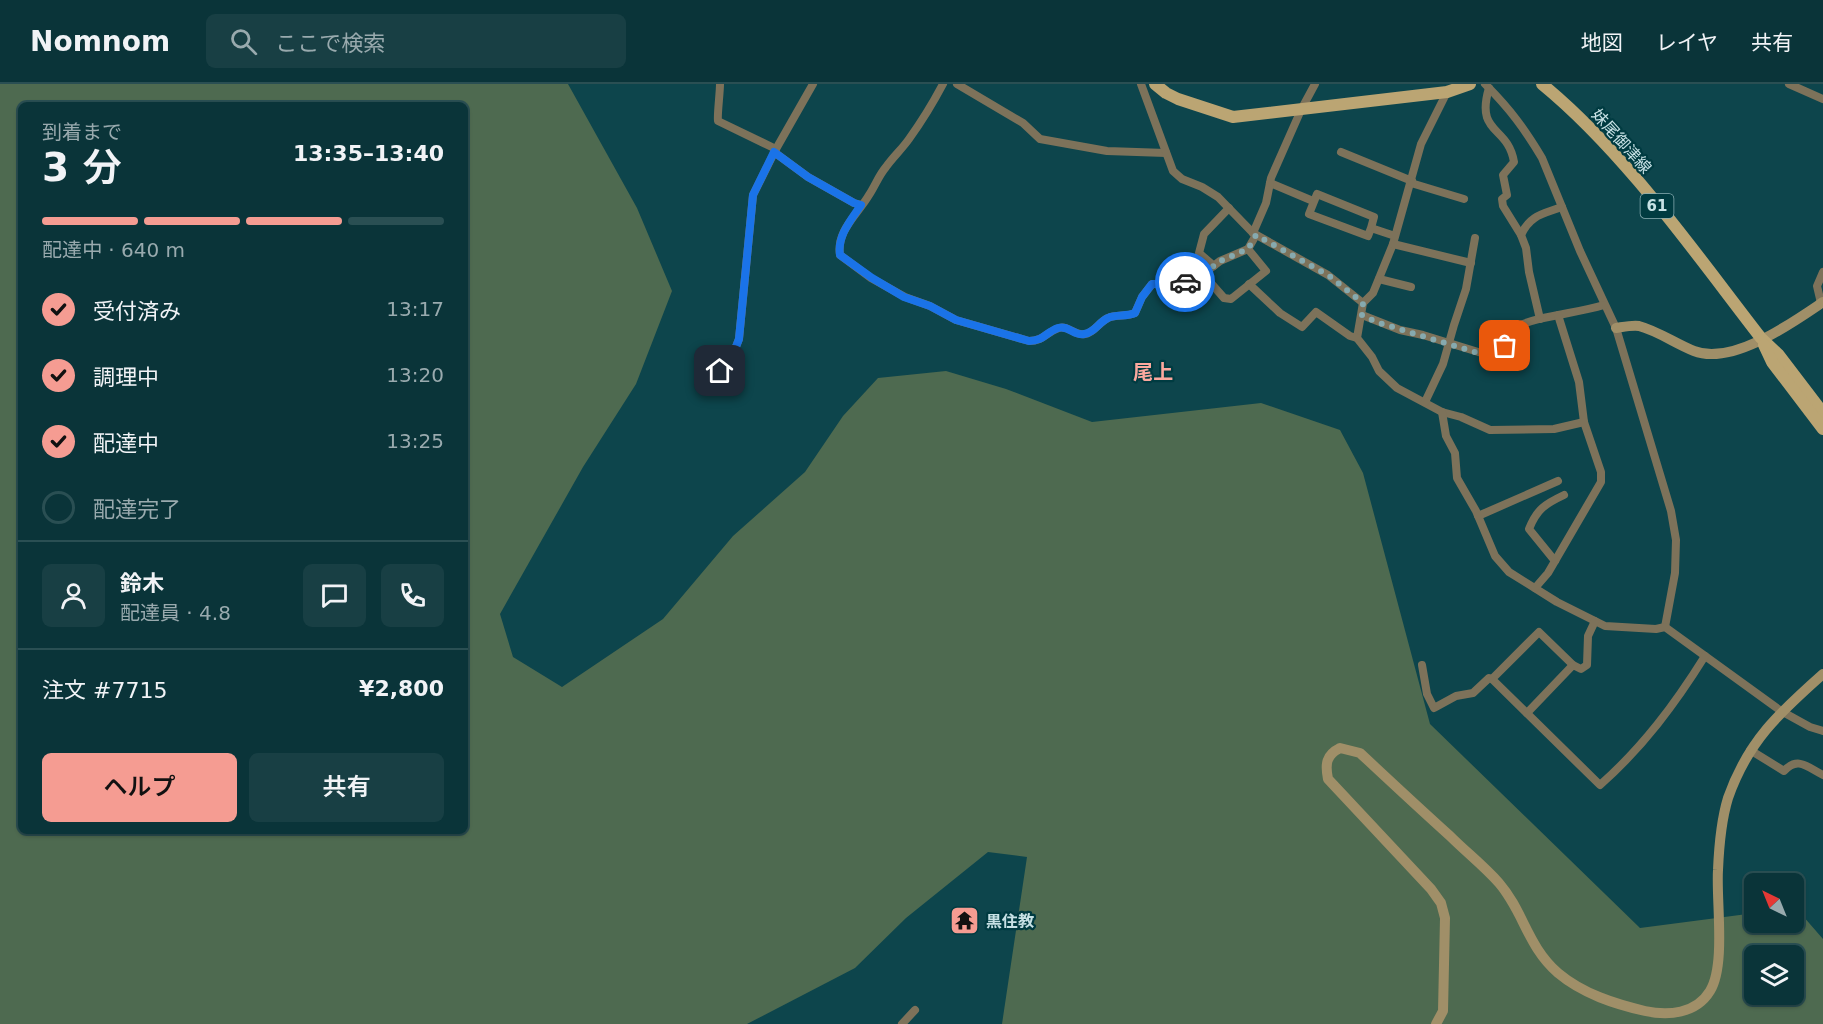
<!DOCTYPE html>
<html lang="ja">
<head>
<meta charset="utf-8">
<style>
  :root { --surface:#0a3439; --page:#183f44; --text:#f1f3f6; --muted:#99aaae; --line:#2a4f53; --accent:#f59c92 }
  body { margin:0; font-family:"DejaVu Sans","Noto Sans JP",sans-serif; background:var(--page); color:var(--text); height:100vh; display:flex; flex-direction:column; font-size:22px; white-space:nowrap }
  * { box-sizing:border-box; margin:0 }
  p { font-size:20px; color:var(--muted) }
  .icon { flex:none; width:33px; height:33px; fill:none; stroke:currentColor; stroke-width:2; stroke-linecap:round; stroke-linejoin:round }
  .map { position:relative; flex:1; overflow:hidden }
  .side { position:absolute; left:18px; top:18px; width:450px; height:732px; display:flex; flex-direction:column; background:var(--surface); border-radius:9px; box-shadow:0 2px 4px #0004,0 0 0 2px var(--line) }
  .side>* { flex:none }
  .needle { width:39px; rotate:317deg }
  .tools { position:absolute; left:1744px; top:789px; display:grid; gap:12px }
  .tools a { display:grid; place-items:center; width:60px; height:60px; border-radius:9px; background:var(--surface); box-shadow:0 2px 4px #0004,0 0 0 2px var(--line); font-size:30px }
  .pin { position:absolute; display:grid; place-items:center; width:51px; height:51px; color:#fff; margin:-26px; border-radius:12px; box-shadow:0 3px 9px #0006 }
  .courier { position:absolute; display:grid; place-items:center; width:60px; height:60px; margin:-30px; border:4px solid #1a73e8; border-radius:50%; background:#fff; color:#222; box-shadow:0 2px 8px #0007 }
  .summary em { font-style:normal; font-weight:600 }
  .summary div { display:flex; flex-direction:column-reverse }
  .summary { display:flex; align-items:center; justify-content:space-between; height:102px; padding:0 24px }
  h1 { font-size:39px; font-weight:600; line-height:45px }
  .bar { display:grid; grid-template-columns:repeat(4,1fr); gap:9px 6px; align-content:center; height:72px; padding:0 24px }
  .bar i { height:8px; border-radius:4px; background:var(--line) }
  .bar .selected { background:var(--accent) }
  .bar p { grid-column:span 4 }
  .line { display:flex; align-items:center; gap:15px; padding:0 24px; border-top:2px solid var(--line) }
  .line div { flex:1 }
  .round { display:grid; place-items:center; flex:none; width:63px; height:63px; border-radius:9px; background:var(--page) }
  ol { padding:0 24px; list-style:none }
  li { display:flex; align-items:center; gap:18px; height:66px }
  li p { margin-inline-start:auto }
  li .icon { padding:6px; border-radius:50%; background:var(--accent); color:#111; stroke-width:4 }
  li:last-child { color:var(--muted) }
  li i { width:33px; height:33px; border:3px solid var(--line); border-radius:50% }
  .button { display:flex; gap:12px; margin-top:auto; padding:12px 24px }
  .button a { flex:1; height:69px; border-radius:9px; background:var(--accent); color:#111; font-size:24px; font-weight:600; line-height:69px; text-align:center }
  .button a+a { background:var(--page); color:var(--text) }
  header { display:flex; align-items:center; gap:36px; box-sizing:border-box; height:84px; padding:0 30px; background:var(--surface); border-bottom:2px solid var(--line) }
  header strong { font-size:28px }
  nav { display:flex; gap:33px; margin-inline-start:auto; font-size:21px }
  .search { width:420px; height:54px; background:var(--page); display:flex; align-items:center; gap:15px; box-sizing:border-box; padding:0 21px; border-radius:9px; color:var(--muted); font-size:22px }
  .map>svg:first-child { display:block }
  .green { fill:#4e6a50; fill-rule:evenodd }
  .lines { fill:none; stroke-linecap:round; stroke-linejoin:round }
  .street { stroke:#7d725a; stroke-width:8 }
  .secondary { stroke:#a08f68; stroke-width:10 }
  .primary { stroke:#bba573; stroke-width:12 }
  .done { stroke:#86aaaf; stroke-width:6; stroke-dasharray:0 10.8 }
  .route { stroke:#1a73e8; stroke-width:8 }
  .labels { text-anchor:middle; stroke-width:4.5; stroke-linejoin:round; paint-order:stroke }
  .shield { fill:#003b41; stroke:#8bafb4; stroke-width:1.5 }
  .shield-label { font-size:15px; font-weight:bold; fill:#c7e1e5 }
  .street-label { font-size:16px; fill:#c7e1e5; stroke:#003b41 }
  .poi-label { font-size:16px; font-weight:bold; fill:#c7e1e5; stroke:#003b41; text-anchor:start }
  .quarter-label { font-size:20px; font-weight:bold; fill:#fba89e; stroke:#003b41 }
</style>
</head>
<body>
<header>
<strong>Nomnom</strong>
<div class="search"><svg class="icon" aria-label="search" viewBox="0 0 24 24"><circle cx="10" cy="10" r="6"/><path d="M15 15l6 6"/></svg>ここで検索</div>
<nav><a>地図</a><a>レイヤ</a><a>共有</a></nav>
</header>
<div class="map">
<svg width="1823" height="940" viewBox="0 0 1823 940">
  <rect width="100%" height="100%" fill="#0d454c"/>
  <path class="green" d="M0 0H568L637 124 672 207 636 300 583 383 500 530 513 573 562 603 663 535 733 452 805 388 843 332 878 294 946 287 1006 305 1092 338 1261 319 1340 346 1363 389 1430 640 1640 844 1755 829V838H1794V824H1796L1823 855V940H1002L1027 773 988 768 906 834 855 884 747 940H0ZM21 21H465V747H21ZM1755 872H1794V910H1755Z"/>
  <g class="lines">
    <g class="street">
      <path d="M720 0C720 9 717 32 718 37L776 65"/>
      <path d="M943 0C933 19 922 37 909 55 902 65 893 73 886 83 879 91 875 102 869 111 858 130 836 147 840 171L871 194 905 213 930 222 956 236 1029 257C1044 257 1046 248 1059 244 1069 241 1074 252 1085 250 1094 249 1099 238 1108 234 1116 230 1127 233 1135 229L1142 213 1152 200H1156L1173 208 1180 201 1207 187 1220 177 1248 165 1256 151"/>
      <polyline points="957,0 1023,39 1040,55 1107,67 1166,69"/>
      <polyline points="1141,0 1173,87 1182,95 1202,103 1218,113 1253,149 1328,191 1363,219"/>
      <path d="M1485 0C1510 25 1524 44 1542 74L1580 167 1616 244 1671 427 1676 456 1675 489 1665 543"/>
      <polyline points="1789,0 1823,15"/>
      <path d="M1489 4C1475 51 1508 41 1514 78L1503 91 1507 111 1502 115 1503 122 1521 151"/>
      <polyline points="1447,8 1421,60 1393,160 1373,209 1363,219 1357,254 1372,273 1379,287 1397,304 1442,328 1461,333 1490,346 1554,345 1584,338"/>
      <polyline points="774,68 808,93 854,119 861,121"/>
      <polyline points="1341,68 1412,97"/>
      <polyline points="1270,99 1313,117"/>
      <polyline points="1411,99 1464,115"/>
      <polyline points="1371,144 1368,152 1309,130 1317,110 1374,133 1371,144 1395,152"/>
      <polyline points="1253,149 1266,119 1271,94 1301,26 1315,0"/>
      <polyline points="1393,160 1471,179"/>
      <polyline points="1214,182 1199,169 1204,150 1229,124"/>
      <polyline points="1202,189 1224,214 1231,215 1266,187 1248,165"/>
      <polyline points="1379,195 1411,203"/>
      <polyline points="1249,200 1280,229 1302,243 1316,228 1350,252 1357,254"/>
      <polyline points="1821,219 1817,202 1823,188"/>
      <path d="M1362 231 1400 246 1423 251 1488 271H1497L1505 262 1513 244C1541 231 1574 230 1604 221"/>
      <path d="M1540 235 1529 188 1526 164 1521 151C1530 131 1543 130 1562 123"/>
      <polyline points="703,304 732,273 739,255 753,111 776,65 813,0"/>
      <polyline points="1425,318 1443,280 1454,241 1466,205 1475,154"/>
      <polyline points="1442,328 1446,352 1455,369 1457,394 1476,427 1495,472 1509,488 1557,518 1605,542 1656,545 1665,543 1781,627 1810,643 1823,647"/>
      <polyline points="1478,432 1558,397"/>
      <path d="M1555 477 1529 445C1537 425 1545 420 1564 411"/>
      <polyline points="1535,504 1548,489 1601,398 1601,388 1584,338 1579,298 1558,231"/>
      <polyline points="1422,581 1427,610 1434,624 1456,612 1473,609 1489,594 1492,595"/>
      <path d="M1573 581 1539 548 1492 595 1600 701C1643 663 1675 620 1705 572"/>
      <polyline points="1527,629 1573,581 1581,585 1587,581 1588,552 1595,537"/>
      <path d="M1750 666 1784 687C1798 672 1807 683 1823 691"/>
      <polyline points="902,940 915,926"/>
    </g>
    <g class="secondary">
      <path d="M1616 244C1623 243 1632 241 1639 242 1658 247 1676 260 1694 267 1732 282 1792 239 1823 218"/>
      <path d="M1436 940 1443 927 1445 834 1441 819 1431 805 1328 695C1325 680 1326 671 1340 664L1360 669C1390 697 1420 725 1450 752 1466 768 1484 782 1499 799 1524 828 1527 862 1558 889 1583 910 1615 920 1645 927 1668 932 1696 930 1710 907 1726 881 1716 817 1718 786 1719 762 1721 737 1728 714 1748 657 1779 629 1823 590"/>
    </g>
    <g class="primary">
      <polyline points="1155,0 1166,9 1178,15 1233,33 1447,8 1470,0"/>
      <path d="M1542 0C1625 68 1695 169 1761 254L1778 270 1823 329"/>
      <polyline points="1764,261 1772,278 1823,345"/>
    </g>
  </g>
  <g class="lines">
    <polyline class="done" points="1185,198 1207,187 1220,177 1248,165 1256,151 1328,191 1363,219 1362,231 1376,238 1488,272 1497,271 1505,262"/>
    <path class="route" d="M720 287 732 273 739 255 753 111 774 68 808 93 854 119 861 121C851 136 837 152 840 171L872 194 904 213 930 222 956 236 1029 257C1044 257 1046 248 1058 244 1069 241 1074 252 1084 250 1094 249 1099 238 1108 234 1116 230 1126 233 1135 229L1142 213 1152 200H1156L1173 208 1185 198"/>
  </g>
  <defs>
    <symbol id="temple-square" viewBox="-11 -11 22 22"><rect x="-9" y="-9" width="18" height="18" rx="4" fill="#f59c92" stroke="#003b41"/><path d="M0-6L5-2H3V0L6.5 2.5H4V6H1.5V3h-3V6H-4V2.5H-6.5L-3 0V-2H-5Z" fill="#111"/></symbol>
  </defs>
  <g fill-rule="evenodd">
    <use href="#temple-square" x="948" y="820" width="33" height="33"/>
  </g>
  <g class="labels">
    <rect class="shield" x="1640.5" y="110" width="33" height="24" rx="4.5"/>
    <g class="shield-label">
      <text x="1657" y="127">61</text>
    </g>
    <g class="street-label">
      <text transform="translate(1622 57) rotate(48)" y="6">妹尾御津線</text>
    </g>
    <g class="poi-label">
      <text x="986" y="843">黒住教</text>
    </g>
    <g class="quarter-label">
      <text x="1153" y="295">尾上</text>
    </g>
  </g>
</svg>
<div class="tools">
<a><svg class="needle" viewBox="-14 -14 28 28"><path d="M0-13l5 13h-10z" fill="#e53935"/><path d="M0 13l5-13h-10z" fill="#99aaae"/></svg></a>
<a><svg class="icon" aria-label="layers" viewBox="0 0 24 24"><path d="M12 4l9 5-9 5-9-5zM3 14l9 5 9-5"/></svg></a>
</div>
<div class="pin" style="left:1505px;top:262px;background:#ea580c"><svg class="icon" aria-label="bag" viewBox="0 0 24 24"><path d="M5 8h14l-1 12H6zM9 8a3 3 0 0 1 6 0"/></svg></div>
<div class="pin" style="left:720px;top:287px;background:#1f2937"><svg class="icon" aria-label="home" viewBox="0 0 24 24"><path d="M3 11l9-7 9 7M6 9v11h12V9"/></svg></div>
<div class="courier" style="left:1185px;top:198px"><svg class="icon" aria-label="car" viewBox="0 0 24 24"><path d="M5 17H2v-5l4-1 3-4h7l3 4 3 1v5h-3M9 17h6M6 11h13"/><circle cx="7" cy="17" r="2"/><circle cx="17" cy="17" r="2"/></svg></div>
<section class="side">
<div class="summary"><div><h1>3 分</h1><p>到着まで</p></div><em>13:35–13:40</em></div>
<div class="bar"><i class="selected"></i><i class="selected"></i><i class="selected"></i><i></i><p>配達中 · 640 m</p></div>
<ol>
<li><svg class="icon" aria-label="check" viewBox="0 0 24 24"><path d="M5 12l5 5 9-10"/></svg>受付済み<p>13:17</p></li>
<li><svg class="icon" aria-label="check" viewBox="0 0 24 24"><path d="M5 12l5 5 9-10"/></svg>調理中<p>13:20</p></li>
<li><svg class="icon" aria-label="check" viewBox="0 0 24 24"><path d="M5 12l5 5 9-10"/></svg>配達中<p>13:25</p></li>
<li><i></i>配達完了</li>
</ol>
<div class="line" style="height:108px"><a class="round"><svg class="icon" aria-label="person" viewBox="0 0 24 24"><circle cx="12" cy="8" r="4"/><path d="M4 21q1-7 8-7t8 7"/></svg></a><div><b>鈴木</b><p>配達員 · 4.8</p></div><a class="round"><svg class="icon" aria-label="chat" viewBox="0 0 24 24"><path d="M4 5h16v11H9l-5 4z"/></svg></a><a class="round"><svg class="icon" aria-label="phone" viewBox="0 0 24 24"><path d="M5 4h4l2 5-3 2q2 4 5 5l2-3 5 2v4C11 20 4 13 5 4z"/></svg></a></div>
<div class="line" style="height:78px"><div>注文 #7715</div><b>¥2,800</b></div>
<div class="button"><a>ヘルプ</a><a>共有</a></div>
</section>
</div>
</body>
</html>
